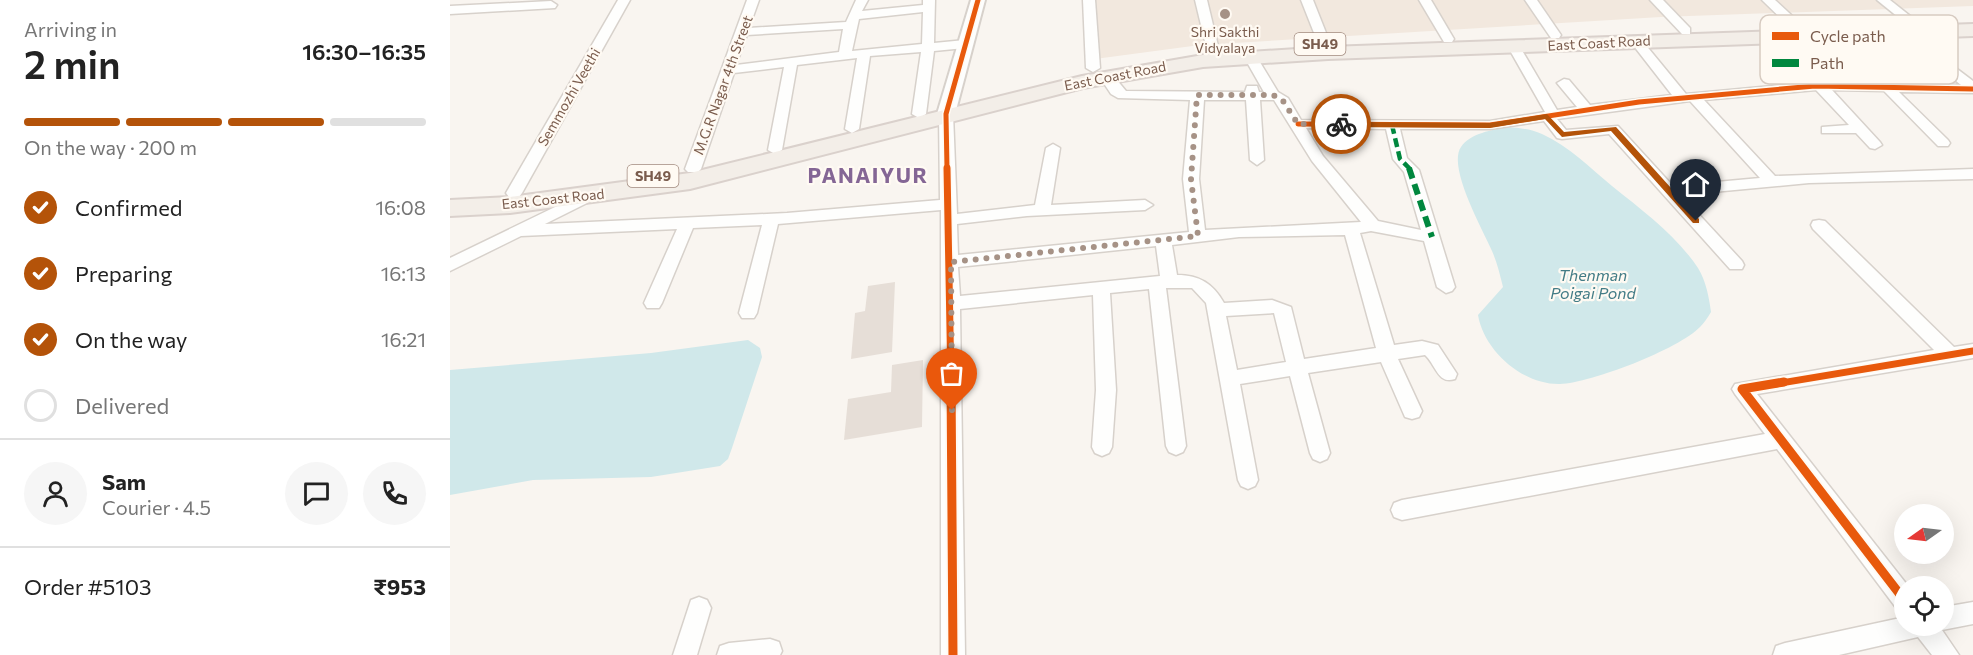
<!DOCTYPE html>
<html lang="en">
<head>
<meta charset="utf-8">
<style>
  :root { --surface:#fff; --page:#f6f6f6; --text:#222; --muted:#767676; --line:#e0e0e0; --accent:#b45309 }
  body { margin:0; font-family:Commissioner,sans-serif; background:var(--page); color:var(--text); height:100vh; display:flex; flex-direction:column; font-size:22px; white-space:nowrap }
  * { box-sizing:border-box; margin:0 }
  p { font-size:20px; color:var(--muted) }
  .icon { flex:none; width:33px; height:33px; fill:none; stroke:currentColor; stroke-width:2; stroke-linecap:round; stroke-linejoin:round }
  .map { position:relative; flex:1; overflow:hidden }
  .side { display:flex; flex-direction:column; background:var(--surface); width:450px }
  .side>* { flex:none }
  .needle { width:39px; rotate:256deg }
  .fabs { position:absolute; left:1444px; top:504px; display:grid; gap:12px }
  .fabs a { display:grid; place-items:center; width:60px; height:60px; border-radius:50%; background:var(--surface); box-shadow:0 6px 24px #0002; font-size:30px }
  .pin { position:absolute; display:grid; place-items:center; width:51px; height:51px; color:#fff; margin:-62px -26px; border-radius:50% 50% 50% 0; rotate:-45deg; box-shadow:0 0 6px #0007 }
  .pin .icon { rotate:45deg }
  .courier { position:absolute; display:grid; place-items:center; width:60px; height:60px; margin:-30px; border:4px solid #b45309; border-radius:50%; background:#fff; color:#222; box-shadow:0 2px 8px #0007 }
  .overview em { font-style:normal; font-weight:600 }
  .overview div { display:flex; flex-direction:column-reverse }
  .overview { display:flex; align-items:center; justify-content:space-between; height:102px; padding:0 24px }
  h1 { font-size:39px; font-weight:600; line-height:45px }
  .bar { display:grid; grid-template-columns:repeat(4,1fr); gap:9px 6px; align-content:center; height:72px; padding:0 24px }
  .bar i { height:8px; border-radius:4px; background:var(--line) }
  .bar .selected { background:var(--accent) }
  .bar p { grid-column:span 4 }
  .line { display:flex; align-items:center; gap:15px; padding:0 24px; border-top:2px solid var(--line) }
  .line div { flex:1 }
  .round { display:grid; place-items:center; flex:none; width:63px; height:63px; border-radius:32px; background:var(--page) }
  ol { padding:0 24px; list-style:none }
  li { display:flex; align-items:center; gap:18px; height:66px }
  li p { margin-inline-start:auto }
  li .icon { padding:6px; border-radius:50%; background:var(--accent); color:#fff; stroke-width:4 }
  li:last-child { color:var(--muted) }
  li i { width:33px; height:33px; border:3px solid var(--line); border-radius:50% }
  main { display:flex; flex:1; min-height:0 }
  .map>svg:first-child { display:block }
  .residential { fill:#f2e8de }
  .water { fill:#d0e8ea }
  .building { fill:#e6ded7 }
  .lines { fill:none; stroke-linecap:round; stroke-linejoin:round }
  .minor-casing { stroke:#d7d1cb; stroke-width:3 }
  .tertiary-casing { stroke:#d7d1cb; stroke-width:4 }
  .primary-casing { stroke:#dad1cc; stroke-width:4 }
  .minor { fill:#fefefd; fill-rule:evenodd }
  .tertiary { fill:#fefefd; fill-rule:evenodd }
  .primary { fill:#f3eee8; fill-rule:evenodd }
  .quiet-far1 { stroke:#00873e; stroke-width:4.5; stroke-dasharray:9 4.5; stroke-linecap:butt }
  .quiet { stroke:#00873e; stroke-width:6; stroke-dasharray:11 6; stroke-linecap:butt }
  .cycleway-far2-casing { stroke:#fffaf3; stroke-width:8 }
  .cycleway-far1-casing { stroke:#fffaf3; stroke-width:10 }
  .cycleway-casing { stroke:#fffaf3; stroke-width:13 }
  .cycleway-far2 { stroke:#e8590c; stroke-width:5 }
  .cycleway-far1 { stroke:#e8590c; stroke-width:7 }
  .cycleway { stroke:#e8590c; stroke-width:9 }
  .route { fill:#b45309 }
  .done { stroke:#a69286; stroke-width:6; stroke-dasharray:0 10.8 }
  .poi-dot { fill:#a69286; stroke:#fffaf3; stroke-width:2 }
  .labels { text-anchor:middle; stroke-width:4.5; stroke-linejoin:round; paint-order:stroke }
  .far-poi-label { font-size:14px; fill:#7a5c4d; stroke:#fffaf3 }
  .far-street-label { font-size:14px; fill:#7a5c4d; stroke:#fffaf3 }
  .shield { fill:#fffaf3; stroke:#a28b7f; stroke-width:1.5 }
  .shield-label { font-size:14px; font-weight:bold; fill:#7a5c4d }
  .water-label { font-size:16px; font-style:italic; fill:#437c86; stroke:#fffaf3 }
  .district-label { font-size:21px; font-weight:bold; letter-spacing:1.5px; fill:#846695; stroke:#fffaf3 }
  .key { fill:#fffaf3; stroke:#d7cbc1; stroke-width:1.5 }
  .key-label { font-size:16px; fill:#7a5c4d }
</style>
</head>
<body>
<main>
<section class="side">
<div class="overview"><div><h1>2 min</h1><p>Arriving in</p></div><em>16:30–16:35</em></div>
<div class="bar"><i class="selected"></i><i class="selected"></i><i class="selected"></i><i></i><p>On the way · 200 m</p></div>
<ol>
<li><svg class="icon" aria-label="check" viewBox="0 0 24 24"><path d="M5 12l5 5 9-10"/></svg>Confirmed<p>16:08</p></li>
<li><svg class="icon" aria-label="check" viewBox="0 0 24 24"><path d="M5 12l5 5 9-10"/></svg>Preparing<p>16:13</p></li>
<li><svg class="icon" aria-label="check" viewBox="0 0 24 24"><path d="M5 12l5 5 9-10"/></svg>On the way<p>16:21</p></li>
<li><i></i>Delivered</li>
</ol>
<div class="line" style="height:108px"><a class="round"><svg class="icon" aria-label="person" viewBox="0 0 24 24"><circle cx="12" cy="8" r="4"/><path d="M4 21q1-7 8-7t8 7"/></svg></a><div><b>Sam</b><p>Courier · 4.5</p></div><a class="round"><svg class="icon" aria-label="chat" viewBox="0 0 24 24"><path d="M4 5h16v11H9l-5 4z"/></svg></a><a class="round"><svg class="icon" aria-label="phone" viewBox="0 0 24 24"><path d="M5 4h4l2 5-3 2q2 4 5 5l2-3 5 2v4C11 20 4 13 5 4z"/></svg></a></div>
<div class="line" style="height:78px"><div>Order #5103</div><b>₹953</b></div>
</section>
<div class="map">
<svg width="1523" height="655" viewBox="0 0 1523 655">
  <rect width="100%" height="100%" fill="#f9f5f0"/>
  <polygon class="residential" points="642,0 1523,0 1523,6 1211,17 750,45 645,59"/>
  <g class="water">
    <path d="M1057 127C1070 128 1081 129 1092 134 1119 146 1140 168 1162 186 1193 211 1226 235 1248 268 1256 281 1259 297 1261 312 1258 317 1254 323 1250 327 1229 349 1141 383 1110 384 1073 385 1034 351 1028 315L1053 287C1050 275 1047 262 1042 251 1033 230 997 167 1011 147 1020 133 1043 130 1057 127Z"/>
    <polygon points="298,340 310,348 312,357 282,448 278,459 270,466 201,477 83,480 0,495 0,370 201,353"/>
  </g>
  <g class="building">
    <polygon points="445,282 442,352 401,359 405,313 415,311 418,286"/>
    <polygon points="473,360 472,427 394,440 398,399 441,392 442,365"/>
  </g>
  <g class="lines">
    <defs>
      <g id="minor">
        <polygon points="168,0 180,0 72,193 69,197 59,197 56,193"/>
        <path d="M297 0H309L299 28 396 22 406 0H418L412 11 473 5V0H485L484 43 515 40 521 44 515 48 484 51 476 114 469 118 462 114 471 52 420 56 409 129 402 133 395 129 407 58 347 65 332 150 325 154 318 150 334 67 284 73 251 169 248 172H238L235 169ZM473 12 472 44 402 51 409 19ZM393 29 389 52 286 65 297 35Z"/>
        <polygon points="633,0 645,0 650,68 643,72 636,68"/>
        <polygon points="745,0 757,0 769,50 768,53 763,54 757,50"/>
        <polygon points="851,0 863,0 884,53 883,56 873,56 872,53"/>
        <polygon points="969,0 981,0 1004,39 1002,42 994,42"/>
        <polygon points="1075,0 1087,0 1111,35 1109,38 1101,38"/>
        <polygon points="1200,0 1213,0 1240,28 1240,34 1232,34"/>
        <polygon points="1312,0 1325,0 1351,24 1351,30 1343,30"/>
        <polygon points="1427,0 1440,0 1469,23 1459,26"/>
        <polygon points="101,1 107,5 105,8 0,14 0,6"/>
        <path d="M1453 28 1523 81V93L1449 92 1498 140 1500 143 1498 146H1488L1434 91 1382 90 1430 142 1432 145 1425 149 1420 148 1406 133H1372V127L1399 125 1366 90 1254 100 1325 176 1523 169V179L1359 183 1231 195 1292 261 1294 265 1292 269H1280L1159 134 1112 139 1107 138 1094 121 1040 129H950L957 158 969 170 1005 287 1002 291 996 293 987 287 974 241 921 231 910 233 944 345 972 341 988 345 1007 374 1005 379C988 385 986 365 975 355L948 359 972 411 969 417 962 419 955 417 931 362 858 373 880 453 877 459 870 462 863 459 860 453 840 376 790 384 808 480 805 486 798 489 791 486 788 480 756 303 742 288H716L736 446 733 452 726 455 719 452 716 446 699 289 660 293 666 390 662 447 659 453 652 456 645 453 642 447 646 390 643 295 510 309 515 655H491V210L328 224 307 313 304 318H292L289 313 312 225 243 228 212 303 209 308H197L194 303 227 229 71 236 0 271V258L136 192 141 193 144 197 141 201 95 224 337 213 490 200 489 114 496 110 503 114 507 214 585 205 596 148 603 144 610 148 601 205 695 200 703 205 695 210 577 216 507 224 508 255 739 232 733 179 740 100 668 98 661 94 649 76 656 72 661 73 676 91 795 92 797 86H807L809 92H814L794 57 800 53 805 54 828 92 838 98 851 120 1040 121 1095 112 1058 47 1064 43 1070 47 1107 110 1127 107 1107 83 1114 79 1119 80 1140 105 1222 95 1180 41 1186 37 1190 38 1236 94 1365 82 1511 85 1449 35 1447 32ZM754 100H796L800 160 807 165 814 160 810 100H824L862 161 911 222 755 230 749 179ZM1240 101 1310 178 1223 186 1168 126 1116 130 1107 119ZM856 128 936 129 943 159 954 172 971 230 928 221 873 156ZM895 235 926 348 854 359 841 307 822 300 774 303C763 284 750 275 727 275L722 245 789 237ZM706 246 710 276 510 296 508 267ZM824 313 836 362 787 370 776 316Z"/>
        <polygon points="1369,220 1375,221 1504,347 1523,344 1523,358 1307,394 1458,586 1455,586 1455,612 1447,609 1327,449 952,520 944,517 941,510 944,503 952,500 1315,434 1285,394 1282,389 1285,384 1484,350 1363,229 1361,225 1363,221"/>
        <polygon points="249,597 257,600 261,608 247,655 223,655 241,600"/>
        <polygon points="1523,602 1523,624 1492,630 1509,655 1482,655 1468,637 1389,655 1323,655 1326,646 1335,643 1455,617 1455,626 1494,626 1494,607"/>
        <polygon points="320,639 329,642 332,651 330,655 267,655 270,646 279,643"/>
      </g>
      <polygon id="tertiary" points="521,0 535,0 505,114 496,119 487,114"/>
      <polygon id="primary" points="1523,24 1523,36 878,59 753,67 633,88 240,189 60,213 0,216 0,200 60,197 240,173 632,76 753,55 878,47"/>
    </defs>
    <use href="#minor" class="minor-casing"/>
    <use href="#tertiary" class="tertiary-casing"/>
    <use href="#primary" class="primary-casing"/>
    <use href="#minor" class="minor"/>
    <use href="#tertiary" class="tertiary"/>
    <use href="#primary" class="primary"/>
    <polyline class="quiet-far1" points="942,125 950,159 960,169"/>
    <polyline class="quiet" points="959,168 982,237"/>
    <defs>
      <g id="cycleway-far2">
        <polyline points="848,124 1040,125 1189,102 1365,86 1523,89"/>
        <polyline points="497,169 496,114 528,0"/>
      </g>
      <g id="cycleway-far1">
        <polyline points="497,168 501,384"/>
        <polyline points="1325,384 1523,351"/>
      </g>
      <g id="cycleway">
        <polyline points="501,382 503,655"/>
        <polyline points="1334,382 1292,389 1455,601"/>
      </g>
    </defs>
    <use href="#cycleway-far2" class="cycleway-far2-casing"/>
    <use href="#cycleway-far1" class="cycleway-far1-casing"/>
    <use href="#cycleway" class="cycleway-casing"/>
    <use href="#cycleway-far2" class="cycleway-far2"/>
    <use href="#cycleway-far1" class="cycleway-far1"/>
    <use href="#cycleway" class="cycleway"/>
  </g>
  <polygon class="route" points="1097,114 1114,132 1166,127 1249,219 1249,223 1243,223 1161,131 1112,137 1095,119 1040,128 891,127 887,124 891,122 1040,123"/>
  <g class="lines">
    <polyline class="done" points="502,410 501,262 748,236 741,179 747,95 823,95 833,101 848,124 891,124"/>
  </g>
  <circle class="poi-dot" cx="775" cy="14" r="6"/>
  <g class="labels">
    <g class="far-poi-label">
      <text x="775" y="37">Shri Sakthi<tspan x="775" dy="16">Vidyalaya</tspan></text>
    </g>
    <g class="far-street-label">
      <text transform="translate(1149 43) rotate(-3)" y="5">East Coast Road</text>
      <text transform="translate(665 76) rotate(-11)" y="5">East Coast Road</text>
      <text transform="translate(273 85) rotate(-70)" y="5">M.G.R Nagar 4th Street</text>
      <text transform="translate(119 97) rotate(-60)" y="5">Semmozhi Veethi</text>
      <text transform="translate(103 199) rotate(-6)" y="5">East Coast Road</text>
    </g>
    <g class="shield">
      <rect x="844.5" y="33" width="51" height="22" rx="4.5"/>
      <rect x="177.5" y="165" width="51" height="22" rx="4.5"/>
    </g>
    <g class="shield-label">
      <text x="870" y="49">SH49</text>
      <text x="203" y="181">SH49</text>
    </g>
    <g class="water-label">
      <text x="1143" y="281">Thenman<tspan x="1143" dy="18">Poigai Pond</tspan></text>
    </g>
    <g class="district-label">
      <text x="418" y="183">PANAIYUR</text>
    </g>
  </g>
  <rect x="1310" y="15" width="198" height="69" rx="9" class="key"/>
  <rect x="1322" y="32" width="27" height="8" fill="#e8590c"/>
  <rect x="1322" y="59" width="27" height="8" fill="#00873e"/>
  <g class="key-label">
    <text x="1360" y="42">Cycle path</text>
    <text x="1360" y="69">Path</text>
  </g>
</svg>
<div class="fabs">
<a><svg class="needle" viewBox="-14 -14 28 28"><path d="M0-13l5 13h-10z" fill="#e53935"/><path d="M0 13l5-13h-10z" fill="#767676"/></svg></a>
<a><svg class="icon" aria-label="locate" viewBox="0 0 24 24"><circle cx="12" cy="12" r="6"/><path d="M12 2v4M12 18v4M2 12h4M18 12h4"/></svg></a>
</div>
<div class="pin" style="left:502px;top:410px;background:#ea580c"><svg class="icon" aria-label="bag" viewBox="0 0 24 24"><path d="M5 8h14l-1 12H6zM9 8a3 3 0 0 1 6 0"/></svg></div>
<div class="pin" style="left:1246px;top:221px;background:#1f2937"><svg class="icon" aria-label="home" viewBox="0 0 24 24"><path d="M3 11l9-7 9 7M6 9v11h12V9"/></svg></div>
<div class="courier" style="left:891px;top:124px"><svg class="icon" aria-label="bike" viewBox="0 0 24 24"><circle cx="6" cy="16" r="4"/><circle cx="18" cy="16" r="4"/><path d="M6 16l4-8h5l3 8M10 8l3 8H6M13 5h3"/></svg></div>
</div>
</main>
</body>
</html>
